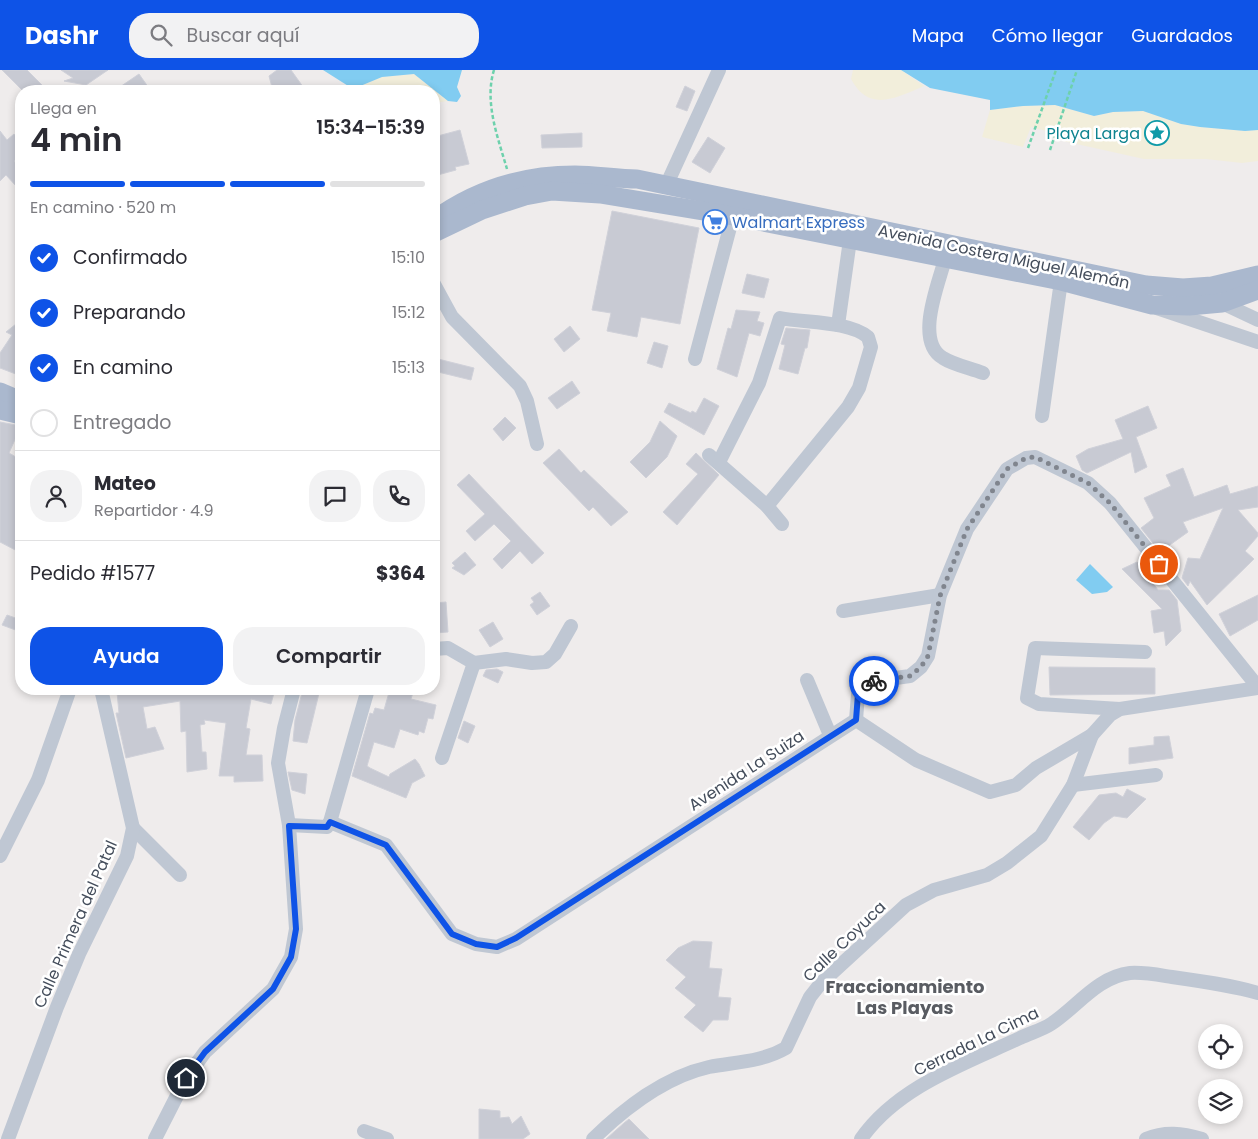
<!DOCTYPE html>
<html lang="es">
<head>
<meta charset="utf-8">
<style>
  :root { --surface:#fff; --page:#f2f2f3; --text:#2b2b33; --muted:#7c7c81; --line:#e1e1e2; --accent:#0e53e7 }
  body { margin:0; font-family:Poppins,sans-serif; background:var(--page); color:var(--text); height:100vh; display:flex; flex-direction:column; font-size:19px; white-space:nowrap }
  * { box-sizing:border-box; margin:0 }
  p { font-size:16px; color:var(--muted) }
  .icon { flex:none; width:28px; height:28px; fill:none; stroke:currentColor; stroke-width:2; stroke-linecap:round; stroke-linejoin:round }
  .map { position:relative; flex:1; overflow:hidden }
  .side { position:absolute; left:15px; top:15px; width:425px; height:610px; display:flex; flex-direction:column; background:var(--surface); border-radius:20px; box-shadow:0 2px 8px #0003 }
  .side>* { flex:none }
  .tools { position:absolute; left:1198px; top:954px; display:grid; gap:10px }
  .tools a { display:grid; place-items:center; width:45px; height:45px; border-radius:50%; background:var(--surface); box-shadow:0 2px 8px #0003; font-size:25px }
  .pin { position:absolute; display:grid; place-items:center; width:42px; height:42px; color:#fff; margin:-21px; border:2px solid #fff; border-radius:50%; box-shadow:0 1px 5px #0007 }
  .courier { position:absolute; display:grid; place-items:center; width:50px; height:50px; margin:-25px; border:4px solid #0e53e7; border-radius:50%; background:#fff; color:#222; box-shadow:0 1px 6px #0007 }
  .overview em { font-style:normal; font-weight:600 }
  .overview div { display:flex; flex-direction:column-reverse }
  .overview { display:flex; align-items:center; justify-content:space-between; height:85px; padding:0 15px }
  h1 { font-size:32px; font-weight:600; line-height:38px }
  .bar { display:grid; grid-template-columns:repeat(4,1fr); gap:8px 5px; align-content:center; height:60px; padding:0 15px }
  .bar i { height:6px; border-radius:4px; background:var(--line) }
  .bar .current { background:var(--accent) }
  .bar p { grid-column:span 4 }
  .line { display:flex; align-items:center; gap:12px; padding:0 15px; border-top:1px solid var(--line) }
  .line div { flex:1 }
  .round { display:grid; place-items:center; flex:none; width:52px; height:52px; border-radius:20px; background:var(--page) }
  ol { padding:0 15px; list-style:none }
  li { display:flex; align-items:center; gap:15px; height:55px }
  li p { margin-inline-start:auto }
  li .icon { padding:5px; border-radius:50%; background:var(--accent); color:#fff; stroke-width:4 }
  li:last-child { color:var(--muted) }
  li i { width:28px; height:28px; border:2px solid var(--line); border-radius:50% }
  .action { display:flex; gap:10px; margin-top:auto; padding:10px 15px }
  .action a { flex:1; height:58px; border-radius:20px; background:var(--accent); color:#fff; font-size:20px; font-weight:600; line-height:58px; text-align:center }
  .action a+a { background:var(--page); color:var(--text) }
  header { display:flex; align-items:center; gap:30px; box-sizing:border-box; height:70px; padding:0 25px; background:var(--accent); color:#fff }
  header strong { font-size:24px }
  nav { display:flex; gap:28px; margin-inline-start:auto; font-size:18px }
  .search { width:350px; height:45px; background:var(--page); display:flex; align-items:center; gap:12px; box-sizing:border-box; padding:0 18px; border-radius:20px; color:var(--muted); font-size:19px }
  .map>svg:first-child { display:block }
  .sand { fill:#f2eedb }
  .water { fill:#81ccf1 }
  .building { fill:#c8cad3; stroke:#d0d1d9 }
  .lines { fill:none; stroke-linecap:round; stroke-linejoin:round }
  .path { stroke:#6dd1ac; stroke-width:2.5; stroke-dasharray:4 2.5; stroke-linecap:butt }
  .minor { stroke:#bfc7d3; stroke-width:14 }
  .major { stroke:#aab8ce; stroke-width:19 }
  .done { stroke:#80858e; stroke-width:5; stroke-dasharray:0 9 }
  .route { stroke:#0e53e7; stroke-width:6 }
  .labels { text-anchor:middle; stroke-width:5; stroke-linejoin:round; paint-order:stroke }
  .culture-label { font-size:16px; fill:#0d838f; stroke:#fff; text-anchor:end }
  .shop-label { font-size:16px; fill:#366cbe; stroke:#fff; text-anchor:start }
  .street-label { font-size:16px; fill:#444d5b; stroke:#fff }
  .neighbourhood-label { font-size:18px; font-weight:bold; fill:#595c62; stroke:#fff }
</style>
</head>
<body>
<header>
<strong>Dashr</strong>
<div class="search"><svg class="icon" aria-label="search" viewBox="0 0 24 24"><circle cx="10" cy="10" r="6"/><path d="M15 15l6 6"/></svg>Buscar aquí</div>
<nav><a>Mapa</a><a>Cómo llegar</a><a>Guardados</a></nav>
</header>
<div class="map">
<svg width="1258" height="1069" viewBox="0 0 1258 1069">
  <rect width="100%" height="100%" fill="#efecec"/>
  <g class="sand">
    <path d="M853 0H901L924 16C896 28 869 43 851 9Z"/>
    <polygon points="414,4 448,31 434,33 434,21 356,21 353,19 382,7"/>
    <polygon points="1055,35 1094,46 1113,42 1143,41 1181,54 1200,57 1245,61 1258,60 1258,91 1242,93 1206,89 1144,89 1063,71 1062,65 1031,57 1023,77 982,67 990,40 1023,36"/>
  </g>
  <g class="water">
    <polygon points="323,0 462,0 457,17 461,26 457,32 448,31 414,4 382,7 353,19"/>
    <polygon points="901,0 1258,0 1258,60 1245,61 1200,57 1181,54 1143,41 1113,42 1094,46 1055,35 1023,36 990,40 990,30 930,18"/>
    <polygon points="1090,494 1113,517 1107,522 1092,524 1076,510"/>
  </g>
  <g class="building">
    <polygon points="2,0 27,0 48,21 23,21"/>
    <polygon points="61,0 108,0 86,15 64,11 73,8"/>
    <polygon points="277,0 291,0 306,21 273,21 269,6"/>
    <polygon points="139,4 151,21 114,21"/>
    <polygon points="685,16 695,21 687,41 676,37"/>
    <polygon points="460,60 469,94 455,97 456,100 434,106 434,67"/>
    <polygon points="0,61 7,70 14,64 21,73 21,85 14,91 21,100 21,111 16,116 6,105 0,111"/>
    <polygon points="582,63 582,77 542,78 541,65"/>
    <polygon points="708,67 725,78 710,103 692,92"/>
    <polygon points="612,141 699,158 680,254 641,247 637,267 607,261 611,243 592,240"/>
    <polygon points="747,204 769,209 764,228 742,223"/>
    <polygon points="736,240 760,242 757,251 764,253 760,266 749,263 737,307 717,299 728,258 731,259"/>
    <polygon points="21,250 21,306 0,298 0,283 12,265 6,262"/>
    <polygon points="570,256 580,269 564,282 554,269"/>
    <polygon points="786,258 810,260 807,278 805,278 798,304 779,299 785,275 781,274"/>
    <polygon points="654,272 668,276 662,298 647,293"/>
    <polygon points="434,288 474,298 471,310 434,301"/>
    <polygon points="572,311 580,323 557,339 548,328"/>
    <polygon points="704,328 719,336 704,365 664,342 669,333 691,343 692,341 696,343"/>
    <polygon points="1148,336 1157,358 1136,367 1147,397 1135,403 1131,382 1087,403 1082,400 1076,386 1088,379 1123,369 1115,350"/>
    <polygon points="505,347 516,358 503,371 493,359"/>
    <polygon points="660,351 677,366 667,387 646,408 630,392 650,372"/>
    <polygon points="0,352 21,356 9,383 21,390 21,483 0,472"/>
    <polygon points="559,379 581,403 584,400 628,442 611,456 593,437 589,441 543,393"/>
    <polygon points="696,383 719,405 677,455 663,442 698,404 686,394"/>
    <polygon points="1183,398 1194,427 1227,415 1230,424 1258,416 1258,437 1238,440 1258,463 1258,466 1245,481 1254,489 1207,535 1190,511 1188,516 1182,508 1188,488 1200,489 1223,438 1183,452 1188,462 1160,482 1141,458 1154,448 1144,428 1171,416 1166,405"/>
    <polygon points="469,404 544,483 532,494 520,481 502,499 493,489 511,471 494,454 475,471 466,461 485,444 457,415"/>
    <polygon points="465,482 476,495 464,505 452,498 455,496 452,493"/>
    <polygon points="1137,492 1158,520 1169,520 1177,530 1181,561 1166,576 1164,561 1154,563 1151,541 1162,539 1122,499"/>
    <polygon points="540,522 550,536 537,545 530,535 534,532 531,528"/>
    <polygon points="1258,525 1258,550 1230,566 1219,544"/>
    <polygon points="446,532 448,562 434,563 434,533"/>
    <polygon points="7,545 21,550 21,562 2,555"/>
    <polygon points="493,552 503,569 490,577 479,560"/>
    <polygon points="1049,597 1155,598 1155,624 1050,625"/>
    <polygon points="497,599 503,602 498,613 483,606 486,600"/>
    <polygon points="137,619 275,619 271,634 251,629 246,658 250,659 246,685 262,685 263,711 234,712 234,706 219,706 226,653 204,650 205,654 200,655 202,682 206,682 207,699 187,702 186,661 181,662 180,631 143,637 147,659 155,657 164,679 126,688 116,643 119,643 117,622"/>
    <polygon points="303,619 320,619 307,673 293,671 295,650"/>
    <polygon points="390,619 414,619 411,629 436,635 433,649 428,648 424,663 419,661 418,665 400,659 394,678 374,672 367,696 370,698 389,707 390,704 415,689 419,694 425,706 412,713 406,728 352,706 370,643 373,644 375,638 384,640"/>
    <polygon points="464,651 475,656 468,673 458,668"/>
    <polygon points="1169,666 1173,688 1129,694 1129,678 1154,675 1154,667"/>
    <polygon points="288,702 307,704 305,724 292,720"/>
    <polygon points="1127,719 1146,729 1127,748 1114,746 1104,753 1089,770 1073,757 1099,725 1116,723 1123,727"/>
    <polygon points="693,871 712,872 709,898 722,899 718,927 731,928 728,950 713,950 703,962 684,947 696,935 675,918 686,907 666,890 678,878"/>
    <polygon points="479,1039 500,1041 500,1048 509,1047 512,1054 521,1046 530,1064 523,1069 479,1069"/>
    <polygon points="629,1049 649,1069 606,1069 624,1053"/>
  </g>
  <g class="lines">
    <g class="path">
      <path d="M494 0C484 32 498 68 507 99"/>
      <polyline points="1028,78 1056,0"/>
      <polyline points="1050,80 1077,0"/>
    </g>
    <g class="minor">
      <polyline points="666,116 719,0"/>
      <path d="M945 189C939 213 914 271 943 288 954 295 970 298 983 303"/>
      <polyline points="434,214 452,247 520,316 527,331 537,374"/>
      <polyline points="1220,229 1222,233 1258,250"/>
      <polyline points="1157,238 1258,272"/>
      <polyline points="838,255 850,170"/>
      <polyline points="695,289 733,146"/>
      <polyline points="1042,346 1061,211"/>
      <polyline points="709,385 767,436 782,454"/>
      <path d="M719 392 759 313 780 248C805 253 849 251 868 267L871 277 859 318 848 337 767 436"/>
      <polyline points="843,541 940,525"/>
      <polyline points="434,579 448,578 474,593"/>
      <polyline points="474,593 506,589 532,593 546,592 555,584 571,556"/>
      <polyline points="807,610 830,665"/>
      <polyline points="1120,639 1039,634 1027,628 1035,578 1145,582"/>
      <polyline points="856,650 858,624 867,612 910,606 921,597 928,586 940,525 967,459 1007,399 1026,388 1035,387 1088,413 1110,433 1258,617"/>
      <polyline points="442,688 474,593"/>
      <polyline points="1073,715 1156,705"/>
      <polyline points="330,752 368,619"/>
      <polyline points="289,755 327,757 330,752 386,775 452,864 476,874 497,877 516,869 856,650 916,690 990,722 1016,715 1036,698 1092,665 1110,645 1120,639 1258,618"/>
      <polyline points="133,758 180,805"/>
      <polyline points="0,786 38,710 70,619"/>
      <polyline points="364,1061 387,1069"/>
      <polyline points="8,1069 57,937 79,884 127,786 133,758 101,619"/>
      <polyline points="155,1069 186,1008 205,982 273,919 291,887 296,859 289,755 278,693 284,658 294,619"/>
      <path d="M593 1069C625 1038 664 1007 709 997 735 992 762 992 786 978L810 927 821 913 906 835 934 820 987 805 1007 793 1041 766 1073 715 1092 665"/>
      <path d="M861 1069C897 1017 964 994 1020 968 1030 963 1042 960 1051 954 1077 937 1097 907 1130 903 1144 902 1159 905 1172 907 1201 911 1230 915 1258 923"/>
      <path d="M1146 1069C1165 1061 1182 1063 1202 1069"/>
    </g>
    <g class="major">
      <path d="M434 150C475 120 524 105 575 105 596 105 617 109 637 109L1146 215 1183 218 1212 216 1258 205"/>
      <polyline points="434,163 482,140 525,126 552,121 600,124 733,146 1061,211 1152,235 1189,236 1222,233 1258,220"/>
      <polyline points="0,322 21,331"/>
      <polyline points="0,340 21,345"/>
    </g>
  </g>
  <g class="lines">
    <polyline class="done" points="874,611 910,606 921,597 928,586 940,526 967,459 1007,399 1026,388 1035,387 1088,413 1110,433 1159,494"/>
    <polyline class="route" points="186,1008 205,982 273,919 291,887 296,859 289,756 327,757 330,752 386,775 452,864 476,874 497,877 516,868 856,650 858,624 867,612 874,611"/>
  </g>
  <defs>
    <symbol id="sight-ring" viewBox="-11 -11 22 22"><circle r="9.5" fill="#fff" stroke="#0f9aa8" stroke-width="1.5"/><path d="M0-6L1.8-2.2L6-1.7L2.9 1.2L3.7 5.4L0 3.3L-3.7 5.4L-2.9 1.2L-6-1.7L-1.8-2.2Z" fill="#0f9aa8"/></symbol>
    <symbol id="supermarket-ring" viewBox="-11 -11 22 22"><circle r="9.5" fill="#fff" stroke="#3f7fe0" stroke-width="1.5"/><path d="M-6-5.5h2.5l.6 2H6L4.5 2H-2.5L-4.4-4H-6ZM-1.5 3.2a1.3 1.3 0 1 0 .1 0ZM3 3.2a1.3 1.3 0 1 0 .1 0Z" fill="#3f7fe0"/></symbol>
  </defs>
  <g fill-rule="evenodd">
    <use href="#sight-ring" x="1143" y="49" width="28" height="28"/>
    <use href="#supermarket-ring" x="701" y="138" width="28" height="28"/>
  </g>
  <g class="labels">
    <g class="culture-label">
      <text x="1140" y="69">Playa Larga</text>
    </g>
    <g class="shop-label">
      <text x="732" y="158">Walmart Express</text>
    </g>
    <g class="street-label">
      <text transform="translate(1004 186) rotate(12)" y="6">Avenida Costera Miguel Alemán</text>
      <text transform="translate(746 700) rotate(-33)" y="6">Avenida La Suiza</text>
      <text transform="translate(75 854) rotate(-66)" y="6">Calle Primera del Patal</text>
      <text transform="translate(844 871) rotate(-44)" y="6">Calle Coyuca</text>
      <text transform="translate(976 971) rotate(-26)" y="6">Cerrada La Cima</text>
    </g>
    <g class="neighbourhood-label">
      <text x="905" y="923">Fraccionamiento<tspan x="905" dy="21">Las Playas</tspan></text>
    </g>
  </g>
</svg>
<div class="tools">
<a><svg class="icon" aria-label="locate" viewBox="0 0 24 24"><circle cx="12" cy="12" r="6"/><path d="M12 2v4M12 18v4M2 12h4M18 12h4"/></svg></a>
<a><svg class="icon" aria-label="layers" viewBox="0 0 24 24"><path d="M12 4l9 5-9 5-9-5zM3 14l9 5 9-5"/></svg></a>
</div>
<div class="pin" style="left:1159px;top:494px;background:#ea580c"><svg class="icon" aria-label="bag" viewBox="0 0 24 24"><path d="M5 8h14l-1 12H6zM9 8a3 3 0 0 1 6 0"/></svg></div>
<div class="pin" style="left:186px;top:1008px;background:#1f2937"><svg class="icon" aria-label="home" viewBox="0 0 24 24"><path d="M3 11l9-7 9 7M6 9v11h12V9"/></svg></div>
<div class="courier" style="left:874px;top:611px"><svg class="icon" aria-label="bike" viewBox="0 0 24 24"><circle cx="6" cy="16" r="4"/><circle cx="18" cy="16" r="4"/><path d="M6 16l4-8h5l3 8M10 8l3 8H6M13 5h3"/></svg></div>
<section class="side">
<div class="overview"><div><h1>4 min</h1><p>Llega en</p></div><em>15:34–15:39</em></div>
<div class="bar"><i class="current"></i><i class="current"></i><i class="current"></i><i></i><p>En camino · 520 m</p></div>
<ol>
<li><svg class="icon" aria-label="check" viewBox="0 0 24 24"><path d="M5 12l5 5 9-10"/></svg>Confirmado<p>15:10</p></li>
<li><svg class="icon" aria-label="check" viewBox="0 0 24 24"><path d="M5 12l5 5 9-10"/></svg>Preparando<p>15:12</p></li>
<li><svg class="icon" aria-label="check" viewBox="0 0 24 24"><path d="M5 12l5 5 9-10"/></svg>En camino<p>15:13</p></li>
<li><i></i>Entregado</li>
</ol>
<div class="line" style="height:90px"><a class="round"><svg class="icon" aria-label="person" viewBox="0 0 24 24"><circle cx="12" cy="8" r="4"/><path d="M4 21q1-7 8-7t8 7"/></svg></a><div><b>Mateo</b><p>Repartidor · 4.9</p></div><a class="round"><svg class="icon" aria-label="chat" viewBox="0 0 24 24"><path d="M4 5h16v11H9l-5 4z"/></svg></a><a class="round"><svg class="icon" aria-label="phone" viewBox="0 0 24 24"><path d="M5 4h4l2 5-3 2q2 4 5 5l2-3 5 2v4C11 20 4 13 5 4z"/></svg></a></div>
<div class="line" style="height:65px"><div>Pedido #1577</div><b>$364</b></div>
<div class="action"><a>Ayuda</a><a>Compartir</a></div>
</section>
</div>
</body>
</html>
